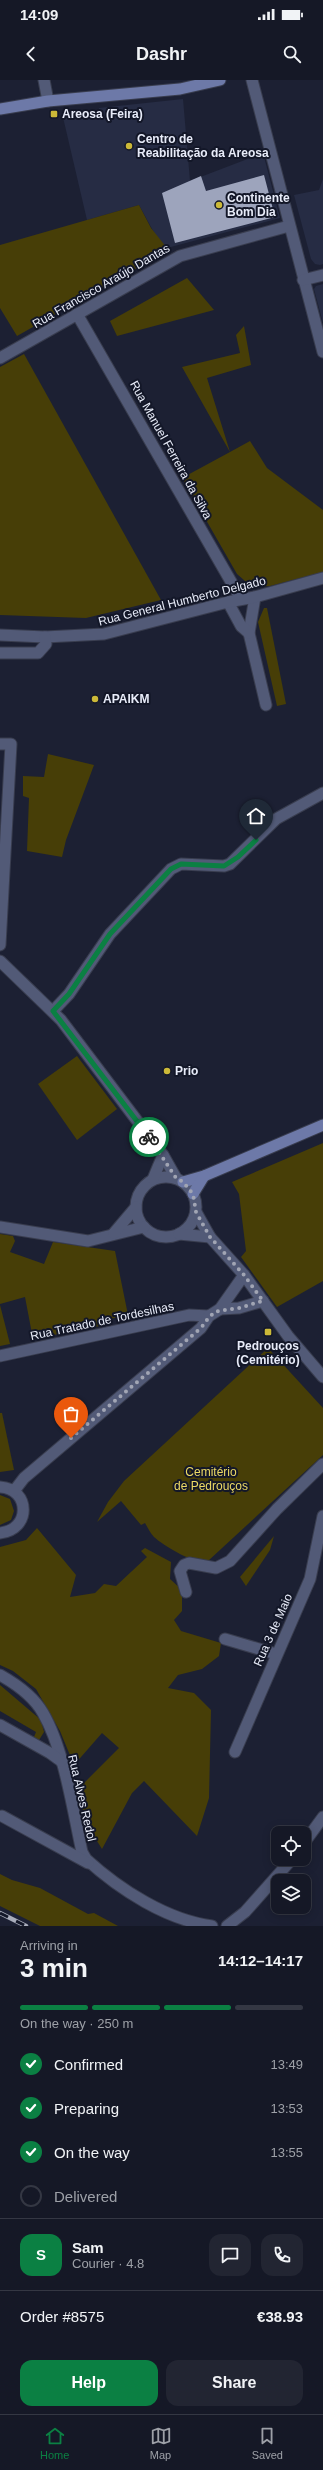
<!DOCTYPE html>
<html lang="en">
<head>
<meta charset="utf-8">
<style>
  :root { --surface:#151826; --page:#222532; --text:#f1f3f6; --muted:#9da0a7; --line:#343743; --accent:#0b8043 }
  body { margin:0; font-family:Helvetica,sans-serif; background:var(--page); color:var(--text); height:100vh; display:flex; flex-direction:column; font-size:15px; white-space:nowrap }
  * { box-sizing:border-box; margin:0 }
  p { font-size:13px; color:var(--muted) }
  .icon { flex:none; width:22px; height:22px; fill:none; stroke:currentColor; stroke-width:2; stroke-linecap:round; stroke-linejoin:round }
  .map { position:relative; height:1846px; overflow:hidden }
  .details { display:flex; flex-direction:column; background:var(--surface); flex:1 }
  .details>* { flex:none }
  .fabs { position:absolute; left:271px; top:1746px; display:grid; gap:8px }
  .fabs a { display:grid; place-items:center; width:40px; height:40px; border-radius:8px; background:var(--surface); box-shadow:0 2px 10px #0003,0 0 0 1px var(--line); font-size:20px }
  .pin { position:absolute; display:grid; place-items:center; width:34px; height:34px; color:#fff; margin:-41px -17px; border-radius:50% 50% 50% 0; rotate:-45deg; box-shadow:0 0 4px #0007 }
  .pin .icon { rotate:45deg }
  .courier { position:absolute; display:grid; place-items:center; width:40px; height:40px; margin:-20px; border:3px solid #0b8043; border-radius:50%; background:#fff; color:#222; box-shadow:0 1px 5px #0007 }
  .summary em { font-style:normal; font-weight:800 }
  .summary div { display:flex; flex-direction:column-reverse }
  .summary { display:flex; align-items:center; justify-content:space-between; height:68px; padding:0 20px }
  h1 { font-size:26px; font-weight:800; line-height:30px }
  .bar { display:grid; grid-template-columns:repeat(4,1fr); gap:6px 4px; align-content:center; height:48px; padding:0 20px }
  .bar i { height:5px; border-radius:3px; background:var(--line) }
  .bar .active { background:var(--accent) }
  .bar p { grid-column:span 4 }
  .line { display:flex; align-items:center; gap:10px; padding:0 20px; border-top:1px solid var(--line) }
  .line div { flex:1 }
  .round { display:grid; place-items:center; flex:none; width:42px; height:42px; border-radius:12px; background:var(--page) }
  ol { padding:0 20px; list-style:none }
  li { display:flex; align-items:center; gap:12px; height:44px }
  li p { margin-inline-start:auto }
  li .icon { padding:4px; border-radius:50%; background:var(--accent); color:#fff; stroke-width:4 }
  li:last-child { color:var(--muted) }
  li i { width:22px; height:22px; border:2px solid var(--line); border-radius:50% }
  .primary-button { display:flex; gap:8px; margin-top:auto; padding:8px 20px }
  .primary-button a { flex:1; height:46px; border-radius:12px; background:var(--accent); color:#fff; font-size:16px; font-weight:800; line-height:46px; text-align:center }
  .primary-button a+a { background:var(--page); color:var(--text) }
  .status { display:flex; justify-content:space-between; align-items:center; height:28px; padding:0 20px; background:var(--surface); direction:ltr }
  .status svg { height:11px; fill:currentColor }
  header { display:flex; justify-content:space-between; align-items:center; height:52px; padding:0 20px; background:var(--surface); font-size:18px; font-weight:800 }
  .tabs { display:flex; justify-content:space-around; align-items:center; height:56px; border-top:1px solid var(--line); background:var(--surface); font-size:11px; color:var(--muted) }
  .tabs a { display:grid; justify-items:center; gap:2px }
  .tabs .active { color:var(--accent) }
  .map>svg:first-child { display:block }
  .built { fill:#262c44 }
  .green { fill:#473e07 }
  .building { fill:#9da4bc }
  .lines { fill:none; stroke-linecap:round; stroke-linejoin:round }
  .minor-casing { stroke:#393d4f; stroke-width:13 }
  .tertiary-casing { stroke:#393d4f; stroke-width:13 }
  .secondary-casing { stroke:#393d4f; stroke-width:13 }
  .minor { stroke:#525a77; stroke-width:11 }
  .tertiary { stroke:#525a77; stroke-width:11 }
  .secondary { stroke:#6d79a8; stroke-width:11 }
  .rail-casing { stroke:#a9adbb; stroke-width:4.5 }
  .rail { stroke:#131728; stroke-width:3; stroke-dasharray:9; stroke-linecap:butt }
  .done { stroke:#a1a5b4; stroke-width:4; stroke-dasharray:0 7.2 }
  .route { stroke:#0b8043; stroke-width:5 }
  .poi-dot { fill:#ccb938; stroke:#131728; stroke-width:1.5 }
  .labels { text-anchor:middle; stroke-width:4; stroke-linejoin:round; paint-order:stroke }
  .poi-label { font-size:12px; font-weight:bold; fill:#e8ecf9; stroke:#131728; text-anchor:start }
  .street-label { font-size:12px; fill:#e8ecf9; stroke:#131728 }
  .park-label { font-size:12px; fill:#ecd964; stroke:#131728 }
</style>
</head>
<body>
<div class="status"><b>14:09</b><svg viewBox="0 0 49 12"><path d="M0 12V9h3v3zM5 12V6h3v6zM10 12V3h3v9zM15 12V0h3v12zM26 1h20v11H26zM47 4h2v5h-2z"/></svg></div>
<header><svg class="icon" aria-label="back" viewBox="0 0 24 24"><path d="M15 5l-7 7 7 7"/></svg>Dashr<svg class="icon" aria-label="search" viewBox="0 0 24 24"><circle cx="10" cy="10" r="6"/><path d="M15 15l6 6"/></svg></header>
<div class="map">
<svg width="323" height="1846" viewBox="0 0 323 1846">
  <rect width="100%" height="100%" fill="#1c2033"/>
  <g class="built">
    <polygon points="183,19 190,101 263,73 280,138 167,168 156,156 139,125 87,140 62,33 87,30 91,34 94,34 98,33 99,28"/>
    <polygon points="323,99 323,184 320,185 315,184 311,179 294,115 319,110"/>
    <polygon points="323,204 323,243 314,209 316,206"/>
  </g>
  <g class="green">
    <polygon points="139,125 151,148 167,168 145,179 146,183 17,256 0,228 0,165"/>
    <polygon points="187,198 214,230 117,256 110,241"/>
    <polygon points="244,246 251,285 207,298 230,372 250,361 267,388 323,430 323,492 270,506 254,507 245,501 237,494 182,398 230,372 182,287 240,273 236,255"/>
    <polygon points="24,274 161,520 86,538 0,535 0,287"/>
    <polygon points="264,528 267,528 286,624 277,626 258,542"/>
    <polygon points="48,674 94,685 66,760 62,777 27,771 29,718 23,716 23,696 44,697"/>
    <polygon points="77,976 117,1029 77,1060 38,1004"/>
    <polygon points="323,1063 323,1201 277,1227 241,1177 246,1171 239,1114 232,1102"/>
    <polygon points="0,1154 13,1156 15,1161 10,1172 44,1184 53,1162 115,1171 128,1235 110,1239 105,1245 33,1259 25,1217 0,1224"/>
    <polygon points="0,1225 10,1264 0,1266"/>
    <path d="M268 1268 323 1328V1375L208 1481C195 1485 164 1466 154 1457 150 1453 148 1448 145 1443L141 1445 121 1421 97 1442 108 1422 124 1401Z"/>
    <polygon points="0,1333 2,1333 14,1390 0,1392"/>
    <polygon points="0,1415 10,1419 14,1431 11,1440 0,1445"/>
    <polygon points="37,1448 76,1495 70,1517 95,1513 104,1504 116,1506 147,1477 141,1471 145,1468 171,1482 170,1499 182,1510 182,1531 174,1540 181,1551 221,1563 219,1576 202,1589 178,1595 168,1608 194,1613 211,1630 209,1718 197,1756 144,1701 132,1713 102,1769 97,1761 90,1761 78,1709 119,1668 102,1653 74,1685 60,1651 36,1609 13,1591 0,1585 0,1467 26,1460"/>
    <polygon points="274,1456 270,1470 246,1506 240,1497"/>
    <polygon points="0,1605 41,1640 44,1652 39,1660 34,1657 36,1652 0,1631"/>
    <polygon points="0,1794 12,1800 40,1808 88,1834 94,1833 118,1846 40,1846 0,1826"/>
  </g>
  <polygon class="building" points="264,95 275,137 175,163 162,113 201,96 206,111"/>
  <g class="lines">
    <defs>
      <g id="minor">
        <polyline points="252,0 323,272"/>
        <polyline points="303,200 323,195"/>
        <polyline points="77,234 241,519"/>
        <polyline points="0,278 180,176 289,146"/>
        <polyline points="255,517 249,553 266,625"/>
        <polyline points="228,522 241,546 249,553"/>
        <polyline points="0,555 45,557 104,554 228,522 255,517 323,498"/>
        <polyline points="0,573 38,573 46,564 45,557"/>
        <polyline points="0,664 11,664 0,865"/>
        <polyline points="53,931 69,914 110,854 171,789 181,784 224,786 230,784 276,739 323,713"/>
        <polyline points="220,1229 239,1228 263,1221"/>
        <polyline points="0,1276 189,1235 209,1236"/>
        <path d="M0 1407C31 1409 31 1450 0 1453"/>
        <polyline points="14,1411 24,1398 201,1248 209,1236 220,1229 244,1195"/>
        <polyline points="186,1512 180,1491 184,1485 189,1483 216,1488 230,1481 277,1429 323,1384"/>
        <polyline points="225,1559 276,1574"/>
        <path d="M0 1595C16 1604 34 1617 43 1633 64 1669 73 1731 82 1772L86 1779C120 1810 167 1840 212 1846"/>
        <polyline points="0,1645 50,1673 61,1681"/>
        <polyline points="235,1672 310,1499 323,1436"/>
        <polyline points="2,1736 88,1783"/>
        <polyline points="304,1763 323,1737"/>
        <polyline points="227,1846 245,1832 292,1779"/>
      </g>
      <g id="tertiary">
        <polyline points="44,0 48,21"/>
        <polyline points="0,881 61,940 163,1075 176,1098"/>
        <circle cx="166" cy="1127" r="30"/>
        <polyline points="153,1099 163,1075"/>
        <polyline points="196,1132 210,1157 244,1195 288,1256 323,1297"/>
        <polyline points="0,1147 88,1161 144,1147"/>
        <polyline points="114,1153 136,1127"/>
        <polyline points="179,1154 210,1157"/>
      </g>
      <g id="secondary">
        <polyline points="0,29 48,21 180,9 220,0"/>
        <polyline points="183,1102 204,1096 323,1045"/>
        <polyline points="193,1114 204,1096"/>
      </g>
    </defs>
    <use href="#minor" class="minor-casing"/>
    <use href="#tertiary" class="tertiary-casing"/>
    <use href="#secondary" class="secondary-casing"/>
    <use href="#minor" class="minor"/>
    <use href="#tertiary" class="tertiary"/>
    <use href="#secondary" class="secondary"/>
    <defs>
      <polyline id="rail" points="0,1833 26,1846"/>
    </defs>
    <use href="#rail" class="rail-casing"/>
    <use href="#rail" class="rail"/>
  </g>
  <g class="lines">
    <path class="done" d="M71 1358 201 1248C216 1227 216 1232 239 1228 247 1226 255 1223 263 1221L244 1195 210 1157 196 1132 193 1114 183 1102 176 1098 149 1057"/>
    <polyline class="route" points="149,1057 53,931 69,914 110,854 171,789 181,784 224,786 238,777 256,760"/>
  </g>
  <g class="poi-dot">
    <rect x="50" y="30" width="8" height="8" rx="2"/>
    <circle cx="129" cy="66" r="4"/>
    <circle cx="219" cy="125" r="4"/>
    <circle cx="95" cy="619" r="4"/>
    <circle cx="167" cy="991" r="4"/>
    <rect x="264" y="1248" width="8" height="8" rx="2"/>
  </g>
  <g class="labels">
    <g class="poi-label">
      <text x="62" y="38">Areosa (Feira)</text>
      <text x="137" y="63">Centro de<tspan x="137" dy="14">Reabilitação da Areosa</tspan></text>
      <text x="227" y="122">Continente<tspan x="227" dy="14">Bom Dia</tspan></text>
      <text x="103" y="623">APAIKM</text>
      <text x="175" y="995">Prio</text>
      <text x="268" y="1270" text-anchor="middle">Pedrouços<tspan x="268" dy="14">(Cemitério)</tspan></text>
    </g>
    <g class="street-label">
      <text transform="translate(101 206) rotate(-30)" y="4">Rua Francisco Araújo Dantas</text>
      <text transform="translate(171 370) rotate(61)" y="4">Rua Manuel Ferreira da Silva</text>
      <text transform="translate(182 521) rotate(-14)" y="4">Rua General Humberto Delgado</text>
      <text transform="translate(102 1241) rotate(-12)" y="4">Rua Tratado de Tordesilhas</text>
      <text transform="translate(273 1550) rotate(-66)" y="4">Rua 3 de Maio</text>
      <text transform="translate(82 1718) rotate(77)" y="4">Rua Alves Redol</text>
    </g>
    <g class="park-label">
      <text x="211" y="1396">Cemitério<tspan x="211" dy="14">de Pedrouços</tspan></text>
    </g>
  </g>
</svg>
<div class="fabs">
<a><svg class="icon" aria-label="locate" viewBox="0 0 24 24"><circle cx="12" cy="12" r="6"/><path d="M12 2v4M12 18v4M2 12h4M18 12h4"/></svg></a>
<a><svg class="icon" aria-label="layers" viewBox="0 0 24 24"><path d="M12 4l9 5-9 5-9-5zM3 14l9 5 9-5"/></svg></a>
</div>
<div class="pin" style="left:71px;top:1358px;background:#ea580c"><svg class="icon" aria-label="bag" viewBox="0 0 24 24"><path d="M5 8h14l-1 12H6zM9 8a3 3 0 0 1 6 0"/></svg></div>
<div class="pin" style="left:256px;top:760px;background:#1f2937"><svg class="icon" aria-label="home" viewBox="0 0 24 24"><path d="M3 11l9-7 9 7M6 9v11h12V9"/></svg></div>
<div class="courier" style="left:149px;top:1057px"><svg class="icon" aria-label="bike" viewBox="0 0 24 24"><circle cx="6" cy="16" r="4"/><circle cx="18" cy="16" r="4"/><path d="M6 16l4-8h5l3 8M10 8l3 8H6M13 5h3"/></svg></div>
</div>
<section class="details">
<div class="summary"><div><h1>3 min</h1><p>Arriving in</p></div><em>14:12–14:17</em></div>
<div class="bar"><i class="active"></i><i class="active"></i><i class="active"></i><i></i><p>On the way · 250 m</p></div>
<ol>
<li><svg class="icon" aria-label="check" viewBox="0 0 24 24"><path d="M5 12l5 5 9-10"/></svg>Confirmed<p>13:49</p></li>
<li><svg class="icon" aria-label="check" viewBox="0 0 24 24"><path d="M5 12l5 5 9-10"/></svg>Preparing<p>13:53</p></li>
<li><svg class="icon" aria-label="check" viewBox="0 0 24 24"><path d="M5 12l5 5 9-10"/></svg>On the way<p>13:55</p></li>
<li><i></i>Delivered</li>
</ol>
<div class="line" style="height:72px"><b class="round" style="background:var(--accent);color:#fff">S</b><div><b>Sam</b><p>Courier · 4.8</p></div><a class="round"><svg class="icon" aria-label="chat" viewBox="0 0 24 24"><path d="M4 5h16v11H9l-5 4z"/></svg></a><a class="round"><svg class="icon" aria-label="phone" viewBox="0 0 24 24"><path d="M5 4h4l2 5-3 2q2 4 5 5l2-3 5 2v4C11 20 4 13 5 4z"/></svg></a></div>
<div class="line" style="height:52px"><div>Order #8575</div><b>€38.93</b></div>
<div class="primary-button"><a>Help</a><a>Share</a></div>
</section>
<nav class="tabs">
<a class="active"><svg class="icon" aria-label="home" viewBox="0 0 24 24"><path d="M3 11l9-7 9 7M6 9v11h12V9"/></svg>Home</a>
<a><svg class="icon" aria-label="map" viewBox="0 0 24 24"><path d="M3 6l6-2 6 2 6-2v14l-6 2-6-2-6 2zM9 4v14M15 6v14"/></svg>Map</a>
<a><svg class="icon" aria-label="saved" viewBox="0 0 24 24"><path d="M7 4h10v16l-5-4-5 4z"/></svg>Saved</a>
</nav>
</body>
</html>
